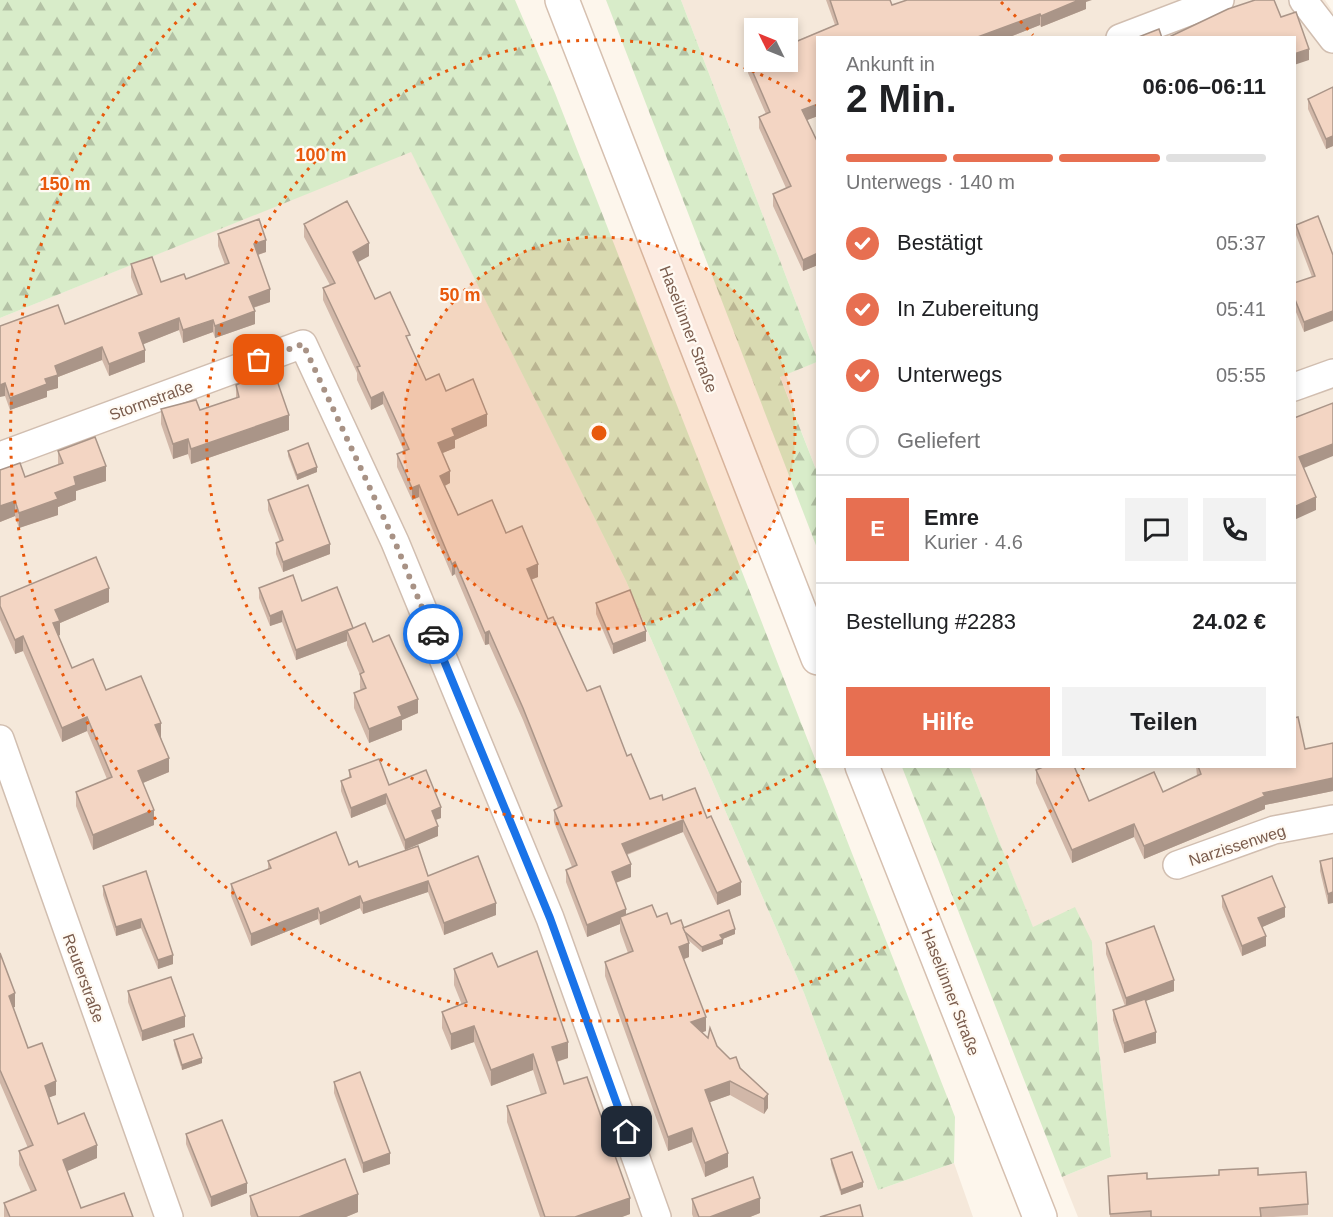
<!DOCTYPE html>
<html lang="de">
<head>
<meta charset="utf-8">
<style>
  :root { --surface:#fff; --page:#f2f2f2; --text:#202124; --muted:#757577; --line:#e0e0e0; --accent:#e76f51 }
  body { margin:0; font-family:Helvetica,sans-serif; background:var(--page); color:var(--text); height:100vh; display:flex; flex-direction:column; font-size:22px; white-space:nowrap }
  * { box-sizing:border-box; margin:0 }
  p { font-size:20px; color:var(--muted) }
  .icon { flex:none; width:33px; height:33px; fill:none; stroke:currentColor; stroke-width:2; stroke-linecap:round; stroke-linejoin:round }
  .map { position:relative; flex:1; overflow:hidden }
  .side { position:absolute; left:816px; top:36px; width:480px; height:732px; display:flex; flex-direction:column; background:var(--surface); border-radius:0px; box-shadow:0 3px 9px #0003 }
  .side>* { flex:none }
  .needle { width:39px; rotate:313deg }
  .buttons { position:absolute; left:744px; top:18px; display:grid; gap:12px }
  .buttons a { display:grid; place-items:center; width:54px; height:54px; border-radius:0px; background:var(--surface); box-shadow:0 3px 9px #0003; font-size:30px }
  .pin { position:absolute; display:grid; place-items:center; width:51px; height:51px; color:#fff; margin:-26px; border-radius:12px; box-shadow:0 3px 9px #0006 }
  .courier { position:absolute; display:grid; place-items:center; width:60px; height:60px; margin:-30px; border:4px solid #1a73e8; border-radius:50%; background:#fff; color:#222; box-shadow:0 2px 8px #0007 }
  .summary em { font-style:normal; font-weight:700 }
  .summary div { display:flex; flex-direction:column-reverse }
  .summary { display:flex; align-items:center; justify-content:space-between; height:102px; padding:0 30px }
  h1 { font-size:39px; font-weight:700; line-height:45px }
  .bar { display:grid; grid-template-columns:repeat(4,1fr); gap:9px 6px; align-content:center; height:72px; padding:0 30px }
  .bar i { height:8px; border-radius:4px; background:var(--line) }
  .bar .selected { background:var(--accent) }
  .bar p { grid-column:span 4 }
  .line { display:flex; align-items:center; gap:15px; padding:0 30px; border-top:2px solid var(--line) }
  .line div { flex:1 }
  .round { display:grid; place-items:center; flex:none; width:63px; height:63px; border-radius:0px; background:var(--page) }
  ol { padding:0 30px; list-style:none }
  li { display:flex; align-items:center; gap:18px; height:66px }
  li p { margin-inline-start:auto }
  li .icon { padding:6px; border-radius:50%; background:var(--accent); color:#fff; stroke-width:4 }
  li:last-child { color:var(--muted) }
  li i { width:33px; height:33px; border:3px solid var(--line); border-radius:50% }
  .cta { display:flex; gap:12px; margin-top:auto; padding:12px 30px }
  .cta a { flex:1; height:69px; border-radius:0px; background:var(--accent); color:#fff; font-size:24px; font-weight:700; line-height:69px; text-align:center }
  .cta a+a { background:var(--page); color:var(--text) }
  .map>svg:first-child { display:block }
  .residential { fill:#f5e8da; fill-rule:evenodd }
  .forest { fill:url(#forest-firs) }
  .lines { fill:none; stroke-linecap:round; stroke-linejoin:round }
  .street-casing { stroke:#d1beb0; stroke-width:30 }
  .secondary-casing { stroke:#d6c0b0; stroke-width:36 }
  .street { stroke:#fff; stroke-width:27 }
  .secondary { stroke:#fff; stroke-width:33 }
  .wall { fill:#d1b7a8 }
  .shaded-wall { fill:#aa9588 }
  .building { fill:#f3d5c3; stroke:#aa9588; stroke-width:1.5 }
  .done { stroke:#a89285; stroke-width:6; stroke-dasharray:0 10.8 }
  .route { stroke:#1a73e8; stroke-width:8 }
  .ring { fill:none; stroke:#e8590c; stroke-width:3; stroke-dasharray:3 6 }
  .labels { text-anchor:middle; stroke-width:4.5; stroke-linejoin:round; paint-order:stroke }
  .street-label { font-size:16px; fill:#7a5c4d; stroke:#fffaf3 }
  .centre { fill:#e8590c; stroke:#fffaf3; stroke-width:3 }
  .ring-label { font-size:18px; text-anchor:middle; font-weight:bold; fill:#e8590c; stroke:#fffaf3; stroke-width:4.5; stroke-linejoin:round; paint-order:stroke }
</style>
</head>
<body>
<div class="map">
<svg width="1333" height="1217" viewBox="0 0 1333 1217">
  <defs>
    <pattern id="forest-firs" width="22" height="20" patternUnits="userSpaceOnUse" patternTransform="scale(1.5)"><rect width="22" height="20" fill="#d8ecc9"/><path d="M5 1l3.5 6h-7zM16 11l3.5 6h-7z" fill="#b4c2a5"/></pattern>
  </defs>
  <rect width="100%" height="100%" fill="#fdf6ec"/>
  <g class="residential">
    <path d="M681 0H1325L1333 12V1217H1078L1062 1177 1111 1157 1099 1048 1092 942 1033 928 970 767 1294 766V38H818L817 358ZM754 28H788V62H754Z"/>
    <polygon points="411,151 626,581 804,993 878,1190 954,1163 973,1217 0,1217 0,318"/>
    <polygon points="817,362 817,472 780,376"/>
  </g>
  <g class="forest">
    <polygon points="0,0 515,0 555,93 955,1117 954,1163 878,1190 804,993 626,581 411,152 0,318"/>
    <polygon points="606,0 681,0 817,358 817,362 780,377 817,472 817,548"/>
    <polygon points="902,767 970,767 1033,927 1075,907 1092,942 1099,1048 1111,1157 1062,1177"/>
  </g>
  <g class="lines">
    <defs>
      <g id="street">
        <polyline points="1303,0 1333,39"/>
        <polyline points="1120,38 1220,0"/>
        <polyline points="1294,387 1333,373"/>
        <polyline points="0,456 303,344 395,542 550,918 657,1217"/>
        <polyline points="0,739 169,1217"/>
        <polyline points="1177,865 1274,830 1333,819"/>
      </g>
      <g id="secondary">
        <polyline points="562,0 818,658"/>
        <polyline points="862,766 1040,1217"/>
      </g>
    </defs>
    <use href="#street" class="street-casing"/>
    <use href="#secondary" class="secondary-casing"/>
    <use href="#street" class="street"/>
    <use href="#secondary" class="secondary"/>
  </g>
  <g class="wall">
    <polygon points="826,0 890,0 892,5 1086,2 1086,9 1041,27 1040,25 1007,38 818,38 818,116 807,120 818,143 818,265 803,271 773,206 773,194 786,188 759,128 759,117 766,114 748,73 748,61 835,25"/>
    <polygon points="1333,87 1333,146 1326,149 1308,109 1308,99"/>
    <polygon points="304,224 369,256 357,262 375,299 410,344 426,380 446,391 487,426 455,440 455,448 442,453 450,483 445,486 458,515 506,533 538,577 531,580 548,619 587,691 627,756 650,799 663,800 707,818 741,895 717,905 683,832 627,855 631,877 616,883 626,915 657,917 671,924 683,928 735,934 723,939 723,944 702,952 687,939 689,957 684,959 706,1031 702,1032 768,1094 768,1108 764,1114 730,1095 710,1102 728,1167 705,1177 692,1142 668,1151 605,976 605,962 628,953 620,931 620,924 587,937 566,882 566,870 572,867 554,822 554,810 558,808 523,720 489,644 485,645 455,574 452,576 419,497 412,500 397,467 397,454 404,451 383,404 371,410 357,380 357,373 323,300 323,288 330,285 304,237"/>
    <polygon points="1296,225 1333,255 1304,332 1294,307 1294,283 1312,277 1296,235"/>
    <polygon points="218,234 266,252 258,255 270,302 253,308 255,324 215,338 213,332 183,343 179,330 143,344 145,362 109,376 102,360 58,377 58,388 47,391 47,397 10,410 5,396 0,326 65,324 138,295 131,277 131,264 161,282 186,279 225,265 218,246"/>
    <polygon points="236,385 289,430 191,464 188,454 173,459 161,424 161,409 200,410 236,398"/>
    <polygon points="58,451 106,481 76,491 76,500 58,507 58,515 19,528 15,516 0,522 0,470 25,477 58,465"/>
    <polygon points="288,451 317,472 297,480 288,456"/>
    <polygon points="268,500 330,554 283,572 276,554 276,543 280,542 268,510"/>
    <polygon points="259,588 302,601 352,628 373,642 418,713 402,720 402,730 369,743 354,708 354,693 361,691 360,688 360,675 347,645 347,641 296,660 282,622 270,626 259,598"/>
    <polygon points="0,597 109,602 60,623 60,635 58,636 72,668 106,690 161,737 169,772 143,783 154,825 93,850 76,806 76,792 107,779 87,731 62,742 23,651 15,654 0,620"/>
    <polygon points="596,603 646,641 613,654 596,614"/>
    <polygon points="1333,743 1333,791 1265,805 1265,809 1144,859 1134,837 1072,863 1036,783 1036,770 1089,801 1163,792 1197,776 1196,766 1294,766 1305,749"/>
    <polygon points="349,770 389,785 441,818 436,820 438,836 405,850 386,804 351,818 341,791 341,781 349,778"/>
    <polygon points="1333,858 1328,904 1320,871 1320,861"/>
    <polygon points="268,861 349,865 428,876 496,915 444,935 428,892 363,914 360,908 320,925 318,919 251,946 231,896 231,884 268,869"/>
    <polygon points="146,871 173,964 158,969 141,928 116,936 103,895 103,886"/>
    <polygon points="1222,896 1285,917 1262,927 1266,946 1242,956 1222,907"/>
    <polygon points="1106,943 1174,991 1145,1001 1156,1043 1124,1053 1113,1020 1113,1010 1125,1006 1106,954"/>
    <polygon points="0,953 15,1007 13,1007 28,1048 56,1095 49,1097 58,1124 97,1158 67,1171 81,1208 133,1217 4,1217 4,1203 31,1192 19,1165 19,1151 28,1148 0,1083"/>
    <polygon points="498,967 568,1058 557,1062 564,1084 630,1214 622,1217 540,1217 507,1122 507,1106 541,1095 533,1070 491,1086 474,1042 451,1050 442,1028 442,1012 462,1005 454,985 454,969"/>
    <polygon points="128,991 185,1027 142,1041 128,1002"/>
    <polygon points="174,1040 202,1063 182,1070 174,1045"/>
    <polygon points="334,1082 390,1164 363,1173 334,1093"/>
    <polygon points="186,1134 247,1193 211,1207 186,1144"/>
    <polygon points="831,1159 863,1187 841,1195 831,1164"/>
    <polygon points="1258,1175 1308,1204 1308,1215 1273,1217 1110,1217 1108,1176 1147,1179"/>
    <polygon points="250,1196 358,1212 346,1217 251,1217 250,1214"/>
    <polygon points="692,1199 760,1213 750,1217 693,1217 692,1214"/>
  </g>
  <g class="shaded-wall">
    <polygon points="1079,0 1092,0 1086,2 1086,9 1041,27 1041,16"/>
    <polygon points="1040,14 1040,25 1007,38 975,38"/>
    <polygon points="1309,49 1309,60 1294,65 1294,54"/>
    <polygon points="818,104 818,116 802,122 802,110"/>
    <polygon points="1333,136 1333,146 1326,149 1326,139"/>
    <polygon points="266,240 266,252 254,256 254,244"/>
    <polygon points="369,243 369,256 353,265 353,252"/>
    <polygon points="818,253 818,265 803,271 803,260"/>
    <polygon points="270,289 270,302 249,309 249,297"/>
    <polygon points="255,311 255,324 215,338 215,326"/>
    <polygon points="1333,311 1333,321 1304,332 1304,322"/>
    <polygon points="179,318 179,330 139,346 139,333"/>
    <polygon points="213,320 213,332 183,343 183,330"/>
    <polygon points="102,347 102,360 58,377 58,388 47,391 47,397 10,410 10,398 45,379 55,366"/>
    <polygon points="145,350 145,362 109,376 109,364"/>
    <polygon points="5,383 5,396 0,397 0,385"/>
    <polygon points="383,392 383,404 371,410 371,398"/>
    <polygon points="487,414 487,426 455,440 455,448 438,455 438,443 452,429"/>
    <polygon points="289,415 289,430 191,464 191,449"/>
    <polygon points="188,439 188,454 173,459 173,444"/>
    <polygon points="1333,444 1333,456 1299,470 1299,457"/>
    <polygon points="106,466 106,481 76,491 76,500 58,507 58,515 19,528 19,513 55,493 74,477"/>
    <polygon points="317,467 317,472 297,480 297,475"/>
    <polygon points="450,471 450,483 440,488 440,476"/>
    <polygon points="419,485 419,497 412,500 412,488"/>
    <polygon points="1316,497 1316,510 1294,520 1294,507"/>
    <polygon points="15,501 15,516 0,522 0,506"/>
    <polygon points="330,544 330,554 283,572 283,562"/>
    <polygon points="455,562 455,574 452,576 452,564"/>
    <polygon points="538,564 538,577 527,581 527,569"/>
    <polygon points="109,588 109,602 60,623 60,635 53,638 53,623 55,610"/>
    <polygon points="282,611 282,622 270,626 270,616"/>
    <polygon points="347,631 347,641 296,660 296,650"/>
    <polygon points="489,631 489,644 485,645 485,633"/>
    <polygon points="646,631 646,641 613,654 613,644"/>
    <polygon points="23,636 23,651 15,654 15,640"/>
    <polygon points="418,699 418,713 402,720 402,730 369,743 369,729 398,707"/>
    <polygon points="87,717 87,731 62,742 62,728"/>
    <polygon points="161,723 161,737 155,739 155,725"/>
    <polygon points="169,758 169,772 138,785 138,771"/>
    <polygon points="1333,778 1333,791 1265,805 1265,809 1144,859 1144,846 1263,793"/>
    <polygon points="386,794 386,804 351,818 351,808"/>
    <polygon points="441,807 441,818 432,821 432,811"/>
    <polygon points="154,810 154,825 93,850 93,835"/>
    <polygon points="683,820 683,832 622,856 622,844"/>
    <polygon points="1134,824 1134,837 1072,863 1072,850"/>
    <polygon points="438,826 438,836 405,850 405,840"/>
    <polygon points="631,864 631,877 612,884 612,872"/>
    <polygon points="428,881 428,892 363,914 363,903"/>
    <polygon points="741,882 741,895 717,905 717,893"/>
    <polygon points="1333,892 1333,903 1328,904 1328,894"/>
    <polygon points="360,896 360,908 320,925 320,913"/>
    <polygon points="496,903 496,915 444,935 444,923"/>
    <polygon points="1285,907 1285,917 1258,929 1258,918"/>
    <polygon points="318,908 318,919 251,946 251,934"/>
    <polygon points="626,909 626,922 620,917 620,924 587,937 587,925"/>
    <polygon points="141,919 141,928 116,936 116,927"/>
    <polygon points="735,929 735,934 720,940 720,935"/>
    <polygon points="1266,936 1266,946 1242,956 1242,946"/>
    <polygon points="723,939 723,944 702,952 702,947"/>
    <polygon points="689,943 689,957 679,961 679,947"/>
    <polygon points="173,955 173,964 158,969 158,960"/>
    <polygon points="1174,980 1174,991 1126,1008 1126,998"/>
    <polygon points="15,993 15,1007 9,1009 9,996"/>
    <polygon points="185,1016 185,1027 142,1041 142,1031"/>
    <polygon points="706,1017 706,1031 691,1036 691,1022"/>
    <polygon points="474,1026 474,1042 451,1050 451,1034"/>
    <polygon points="1156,1032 1156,1043 1124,1053 1124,1043"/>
    <polygon points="568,1042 568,1058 552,1063 552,1047"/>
    <polygon points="533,1054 533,1070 491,1086 491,1070"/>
    <polygon points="202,1058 202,1063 182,1070 182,1065"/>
    <polygon points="56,1081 56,1095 45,1099 45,1086"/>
    <polygon points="730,1081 730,1095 705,1104 705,1090"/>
    <polygon points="768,1094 768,1108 764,1114 764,1099"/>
    <polygon points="692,1128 692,1142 668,1151 668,1137"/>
    <polygon points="97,1145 97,1158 63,1173 63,1160"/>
    <polygon points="390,1153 390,1164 363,1173 363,1163"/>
    <polygon points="728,1153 728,1167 705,1177 705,1163"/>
    <polygon points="863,1182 863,1187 841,1195 841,1190"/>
    <polygon points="247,1183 247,1193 211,1207 211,1197"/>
    <polygon points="358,1194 358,1212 346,1217 299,1217"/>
    <polygon points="630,1198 630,1214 622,1217 575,1217"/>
    <polygon points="760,1198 760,1213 750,1217 710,1217"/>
  </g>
  <g class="building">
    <polygon points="830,0 890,0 892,5 907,0 1079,0 1041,16 1040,14 975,38 818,38 818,104 802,110 818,143 818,253 803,260 773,194 791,186 759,117 770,112 748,61 754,59 754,62 788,62 788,45 838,24"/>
    <polygon points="1255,0 1274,0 1281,17 1296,12 1309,49 1294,54 1294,38 1167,38 1228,9"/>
    <polygon points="1159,29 1162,38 1136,38"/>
    <polygon points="1333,87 1333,136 1326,139 1308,99"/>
    <polygon points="347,201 369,243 353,252 375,299 390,292 410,335 406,336 426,380 439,374 446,391 473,379 487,414 452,429 455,436 438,443 450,471 440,476 458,515 492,500 506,533 522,526 538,564 527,569 548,619 553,617 587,691 600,686 627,756 631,754 650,799 662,795 663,800 695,788 707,818 711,816 741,882 717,893 683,820 622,844 631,864 612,872 626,909 587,925 566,870 577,865 554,810 562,806 523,708 489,631 485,633 455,562 452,564 419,485 412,488 397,454 409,449 383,392 371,398 357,367 360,366 323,288 335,283 304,224"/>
    <polygon points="1318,216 1333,255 1333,311 1304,322 1294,297 1294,283 1315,276 1296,225"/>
    <polygon points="259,219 266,240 254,244 270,289 249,297 255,311 215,326 213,320 183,330 179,318 139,333 145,350 109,364 102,347 55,366 58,375 45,379 47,384 10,398 5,383 0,385 0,326 58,305 65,324 142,294 131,264 152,257 161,282 184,274 186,279 229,263 218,234"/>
    <polygon points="273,369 289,415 191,449 188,439 173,444 161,409 196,400 200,410 239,397 236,385"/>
    <polygon points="1333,403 1333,444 1299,457 1316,497 1294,507 1294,418"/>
    <polygon points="95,437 106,466 74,477 76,485 55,493 58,499 19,513 15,501 0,506 0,470 20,463 25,477 63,463 58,451"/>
    <polygon points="308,443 317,467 297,475 288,451"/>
    <polygon points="308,485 330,544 283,562 276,543 283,540 268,500"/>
    <polygon points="96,557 109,588 55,610 60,621 53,623 72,668 93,659 106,690 141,676 161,723 155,725 169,758 138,771 154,810 93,835 76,792 112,777 87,717 62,728 23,636 15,640 0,606 0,597"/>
    <polygon points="293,575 302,601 337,587 353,628 296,650 282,611 270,616 259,588"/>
    <polygon points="630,590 646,631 613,644 596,603"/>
    <polygon points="365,623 373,642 389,635 418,699 398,707 402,716 369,729 354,693 366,688 360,674 364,672 347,631"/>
    <polygon points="1298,717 1305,749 1333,743 1333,778 1263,793 1265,796 1144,846 1134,824 1072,850 1036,770 1045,766 1074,766 1089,801 1154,772 1163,792 1201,774 1198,766 1294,766 1294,718"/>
    <polygon points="379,759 389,785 426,770 441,807 432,811 438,826 405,840 386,794 351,808 341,781 351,777 349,770"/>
    <polygon points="336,832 349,865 357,861 359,867 418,846 428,876 478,856 496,903 444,923 428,881 363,903 360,896 320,913 318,908 251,934 231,884 271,868 268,861"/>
    <polygon points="1333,858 1333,892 1328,894 1320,861"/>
    <polygon points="146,871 173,955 158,960 141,919 116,927 103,886"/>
    <polygon points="1272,876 1285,907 1258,918 1266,936 1242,946 1222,896"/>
    <polygon points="652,905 657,917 667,913 671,924 681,920 689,943 679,947 706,1017 691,1022 708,1038 710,1028 717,1046 730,1059 736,1057 740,1068 768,1094 764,1099 730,1081 705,1090 728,1153 705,1163 692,1128 668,1137 605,962 633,951 620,917"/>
    <polygon points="729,910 735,929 720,935 723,939 702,947 685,932 683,928"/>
    <polygon points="1154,926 1174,980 1126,998 1106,943"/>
    <polygon points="537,951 568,1042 552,1047 564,1084 587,1077 630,1198 575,1217 545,1217 507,1106 546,1093 533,1054 491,1070 474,1026 451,1034 442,1012 467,1002 454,969 492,953 498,967"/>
    <polygon points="0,953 15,993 9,996 28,1048 42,1043 56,1081 45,1086 58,1124 84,1113 97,1145 63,1160 81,1208 124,1193 133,1217 10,1217 4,1203 36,1190 19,1151 33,1145 0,1070"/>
    <polygon points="171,977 185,1016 142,1031 128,991"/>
    <polygon points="1145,999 1156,1032 1124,1043 1113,1010"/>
    <polygon points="193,1034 202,1058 182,1065 174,1040"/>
    <polygon points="360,1072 390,1153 363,1163 334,1082"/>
    <polygon points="222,1120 247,1183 211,1197 186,1134"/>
    <polygon points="852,1152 863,1182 841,1190 831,1159"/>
    <polygon points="345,1159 358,1194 299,1217 258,1217 250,1196"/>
    <polygon points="1258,1168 1258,1175 1306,1172 1308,1204 1260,1208 1261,1217 1151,1217 1151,1211 1110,1214 1108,1176 1147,1173 1147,1179 1219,1175 1219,1170"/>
    <polygon points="753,1177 760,1198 710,1217 699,1217 692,1199"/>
    <polygon points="860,1205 863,1217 820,1217"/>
  </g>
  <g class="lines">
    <polyline class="done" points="259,360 303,344 395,542 433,634"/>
    <polyline class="route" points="433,634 550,918 627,1132"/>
  </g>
  <circle cx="599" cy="433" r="196" fill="#e8590c" fill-opacity=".12"/>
  <g class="ring">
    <circle cx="599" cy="433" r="196"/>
    <path d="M816 761A393 393 0 1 1 816 105"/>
    <path d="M1084 767A589 589 0 1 1 197 2M1001 2A589 589 0 0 1 1033 35"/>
  </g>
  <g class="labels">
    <g class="street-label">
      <text transform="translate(689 329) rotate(69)" y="6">Haselünner Straße</text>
      <text transform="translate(151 400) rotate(-20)" y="6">Stormstraße</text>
      <text transform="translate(1237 845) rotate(-18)" y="6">Narzissenweg</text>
      <text transform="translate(84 978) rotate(70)" y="6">Reuterstraße</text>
      <text transform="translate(951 992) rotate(69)" y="6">Haselünner Straße</text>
    </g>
  </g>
  <circle cx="599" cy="433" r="9" class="centre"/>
  <g class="ring-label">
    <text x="321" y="161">100 m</text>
    <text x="65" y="190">150 m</text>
    <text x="460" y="301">50 m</text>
  </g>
</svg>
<div class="buttons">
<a><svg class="needle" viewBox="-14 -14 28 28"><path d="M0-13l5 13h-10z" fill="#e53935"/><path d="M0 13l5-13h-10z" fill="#757577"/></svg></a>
</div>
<div class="pin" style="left:259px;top:360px;background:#ea580c"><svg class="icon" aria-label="bag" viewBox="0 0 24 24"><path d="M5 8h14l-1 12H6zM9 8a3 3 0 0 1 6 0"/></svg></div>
<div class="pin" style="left:627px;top:1132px;background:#1f2937"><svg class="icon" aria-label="home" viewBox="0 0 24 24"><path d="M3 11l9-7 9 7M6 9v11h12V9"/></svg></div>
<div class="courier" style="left:433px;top:634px"><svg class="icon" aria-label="car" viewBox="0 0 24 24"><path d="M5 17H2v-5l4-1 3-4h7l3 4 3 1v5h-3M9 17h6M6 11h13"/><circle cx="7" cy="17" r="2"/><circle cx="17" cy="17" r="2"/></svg></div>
<section class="side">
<div class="summary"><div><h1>2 Min.</h1><p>Ankunft in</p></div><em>06:06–06:11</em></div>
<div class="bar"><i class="selected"></i><i class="selected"></i><i class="selected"></i><i></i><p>Unterwegs · 140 m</p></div>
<ol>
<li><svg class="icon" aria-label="check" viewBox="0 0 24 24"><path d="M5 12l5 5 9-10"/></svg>Bestätigt<p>05:37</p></li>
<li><svg class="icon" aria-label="check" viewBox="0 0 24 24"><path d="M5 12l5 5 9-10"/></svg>In Zubereitung<p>05:41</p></li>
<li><svg class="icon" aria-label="check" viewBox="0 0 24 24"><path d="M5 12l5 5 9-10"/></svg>Unterwegs<p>05:55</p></li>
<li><i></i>Geliefert</li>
</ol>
<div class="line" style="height:108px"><b class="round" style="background:var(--accent);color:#fff">E</b><div><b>Emre</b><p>Kurier · 4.6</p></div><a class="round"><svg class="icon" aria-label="chat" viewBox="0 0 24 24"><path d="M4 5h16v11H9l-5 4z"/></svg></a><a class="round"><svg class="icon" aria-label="phone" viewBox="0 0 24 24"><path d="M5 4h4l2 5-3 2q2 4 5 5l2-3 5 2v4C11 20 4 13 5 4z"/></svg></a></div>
<div class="line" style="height:78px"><div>Bestellung #2283</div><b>24.02 €</b></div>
<div class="cta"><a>Hilfe</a><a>Teilen</a></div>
</section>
</div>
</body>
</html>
